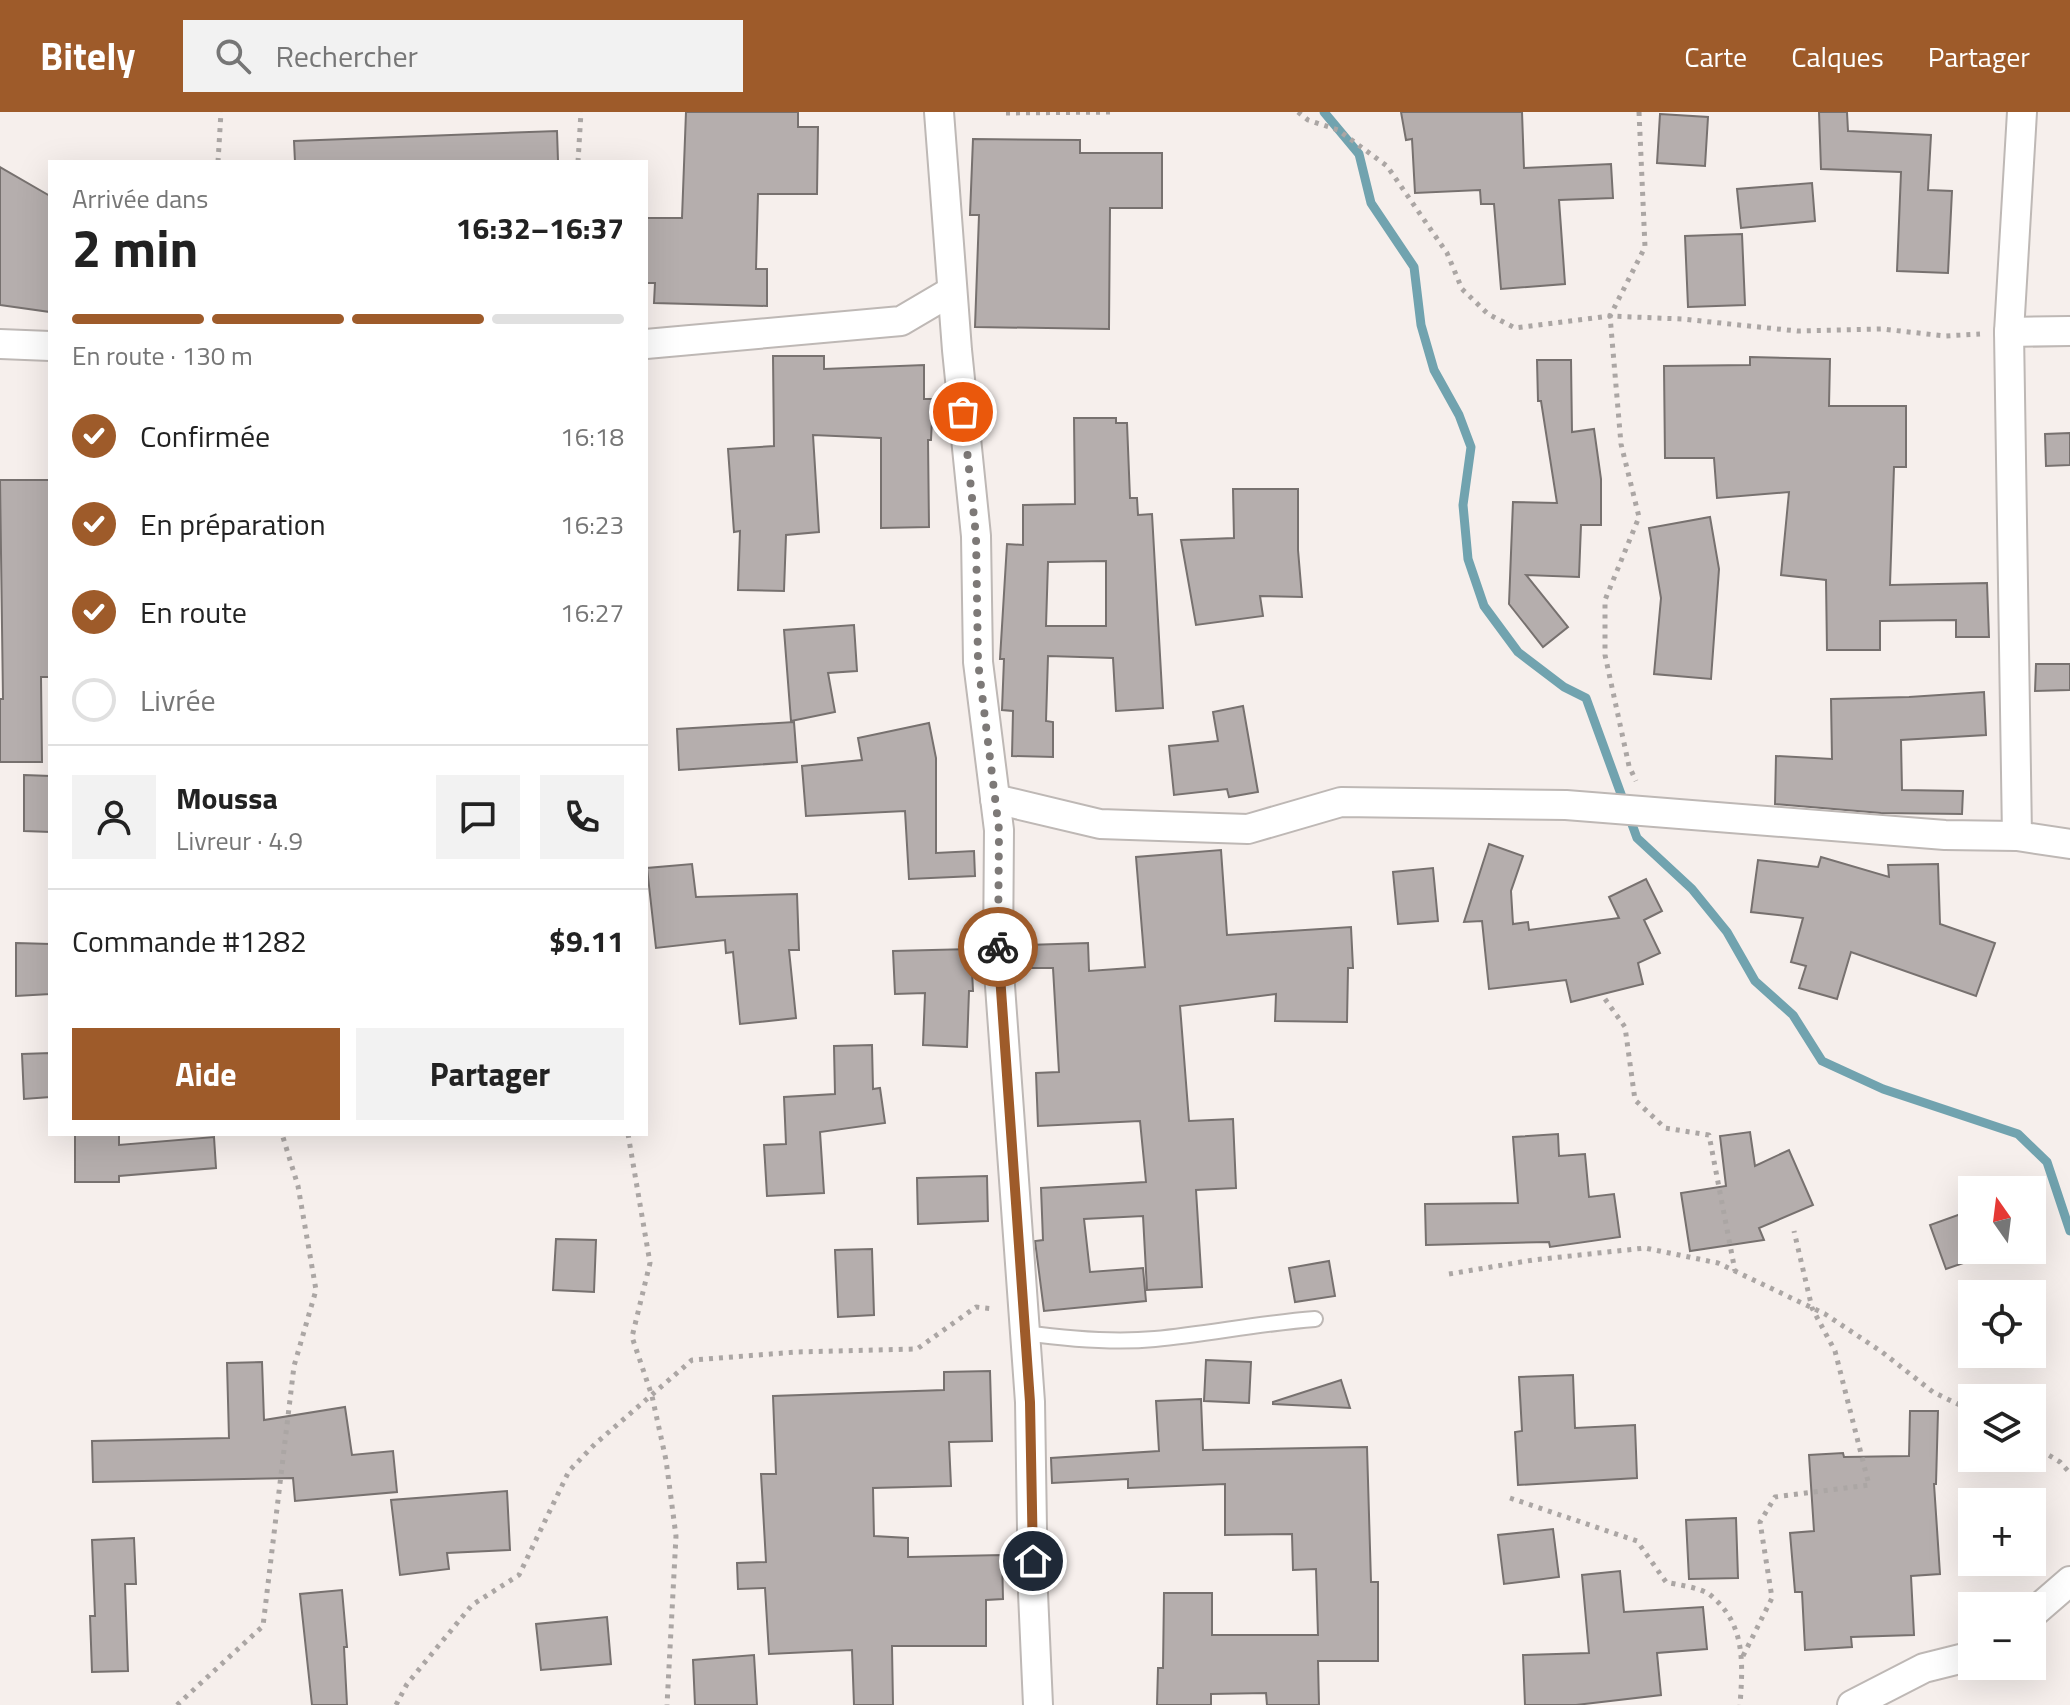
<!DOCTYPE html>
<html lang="fr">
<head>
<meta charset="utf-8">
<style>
  :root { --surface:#fff; --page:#f2f2f2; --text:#222; --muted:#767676; --line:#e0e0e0; --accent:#9e5b2a }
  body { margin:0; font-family:"Titillium Web",sans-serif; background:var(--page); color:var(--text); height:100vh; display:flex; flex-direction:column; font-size:30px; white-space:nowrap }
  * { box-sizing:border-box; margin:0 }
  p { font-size:26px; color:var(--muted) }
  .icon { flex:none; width:44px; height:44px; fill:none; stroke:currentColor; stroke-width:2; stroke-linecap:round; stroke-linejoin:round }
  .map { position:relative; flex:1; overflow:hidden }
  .details { position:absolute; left:48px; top:48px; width:600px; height:976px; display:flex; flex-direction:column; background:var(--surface); border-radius:0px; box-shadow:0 8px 32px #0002 }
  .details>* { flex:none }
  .needle { width:52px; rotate:346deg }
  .buttons { position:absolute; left:1958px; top:1064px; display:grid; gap:16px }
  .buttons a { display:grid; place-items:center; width:88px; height:88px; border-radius:0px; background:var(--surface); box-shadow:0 8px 32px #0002; font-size:40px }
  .pin { position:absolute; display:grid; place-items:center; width:68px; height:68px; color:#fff; margin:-34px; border:4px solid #fff; border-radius:50%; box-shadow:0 2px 8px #0007 }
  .courier { position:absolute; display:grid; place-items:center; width:80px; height:80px; margin:-40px; border:6px solid #9e5b2a; border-radius:50%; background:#fff; color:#222; box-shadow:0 2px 10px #0007 }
  .headline em { font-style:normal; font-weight:700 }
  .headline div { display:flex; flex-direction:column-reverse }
  .headline { display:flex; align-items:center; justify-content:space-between; height:136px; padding:0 24px }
  h1 { font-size:52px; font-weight:700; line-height:60px }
  .bar { display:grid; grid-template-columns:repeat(4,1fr); gap:12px 8px; align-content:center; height:96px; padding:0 24px }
  .bar i { height:10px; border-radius:6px; background:var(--line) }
  .bar .current { background:var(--accent) }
  .bar p { grid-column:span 4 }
  .line { display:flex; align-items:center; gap:20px; padding:0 24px; border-top:2px solid var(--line) }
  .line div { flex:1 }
  .round { display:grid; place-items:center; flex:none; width:84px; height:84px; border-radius:0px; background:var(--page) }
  ol { padding:0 24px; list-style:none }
  li { display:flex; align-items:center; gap:24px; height:88px }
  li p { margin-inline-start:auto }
  li .icon { padding:8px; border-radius:50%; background:var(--accent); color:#fff; stroke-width:4 }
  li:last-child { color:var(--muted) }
  li i { width:44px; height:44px; border:4px solid var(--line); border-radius:50% }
  .action { display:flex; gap:16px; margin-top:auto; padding:16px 24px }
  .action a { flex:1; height:92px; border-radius:0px; background:var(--accent); color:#fff; font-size:32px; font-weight:700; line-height:92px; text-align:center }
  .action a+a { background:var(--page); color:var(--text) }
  header { display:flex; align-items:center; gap:48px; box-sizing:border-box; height:112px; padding:0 40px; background:var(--accent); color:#fff }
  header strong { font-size:38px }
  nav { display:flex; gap:44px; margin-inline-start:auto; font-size:28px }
  .search { width:560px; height:72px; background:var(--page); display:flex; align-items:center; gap:20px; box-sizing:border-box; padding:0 28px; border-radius:0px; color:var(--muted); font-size:30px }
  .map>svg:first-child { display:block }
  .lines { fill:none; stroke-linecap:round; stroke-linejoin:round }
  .stream { stroke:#71a3af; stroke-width:9 }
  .building { fill:#b5aead; stroke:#77716f; stroke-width:2; fill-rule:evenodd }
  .service-casing { stroke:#beb8b5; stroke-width:18 }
  .minor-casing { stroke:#beb8b5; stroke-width:32 }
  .path { stroke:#aba6a4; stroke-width:5; stroke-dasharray:4 6; stroke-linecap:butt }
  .service { stroke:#fff; stroke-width:14 }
  .minor { stroke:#fff; stroke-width:28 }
  .done { stroke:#7d7977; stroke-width:8; stroke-dasharray:0 14.4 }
  .route { stroke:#9e5b2a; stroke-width:10 }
</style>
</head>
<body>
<header>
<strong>Bitely</strong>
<div class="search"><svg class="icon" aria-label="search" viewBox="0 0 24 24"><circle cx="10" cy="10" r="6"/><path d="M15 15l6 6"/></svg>Rechercher</div>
<nav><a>Carte</a><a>Calques</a><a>Partager</a></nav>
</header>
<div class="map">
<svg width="2070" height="1593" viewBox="0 0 2070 1593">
  <rect width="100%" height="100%" fill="#f6efec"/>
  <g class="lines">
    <polyline class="stream" points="1324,0 1359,42 1371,91 1414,155 1421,213 1434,258 1459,303 1471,335 1463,393 1468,447 1484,494 1518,540 1564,575 1586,586 1637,726 1692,777 1727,820 1755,869 1793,903 1822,949 1883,977 2018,1022 2047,1050 2070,1119"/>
  </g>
  <g class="building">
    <polygon points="686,0 798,0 798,15 818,15 817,82 758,82 756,157 767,157 767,194 654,191 655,171 646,171 646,106 682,106"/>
    <polygon points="1401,0 1522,0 1524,56 1611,52 1613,86 1559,88 1565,172 1501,177 1494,92 1481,92 1480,78 1415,81 1412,27 1406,28"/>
    <polygon points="1819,0 1847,0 1848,19 1931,23 1928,78 1952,79 1948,161 1897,159 1901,60 1821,57"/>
    <polygon points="1660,2 1708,5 1705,54 1657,51"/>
    <polygon points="557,19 558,49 295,50 294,29"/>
    <polygon points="973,27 1080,28 1080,41 1162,41 1162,96 1110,96 1109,217 975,215 979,103 970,103"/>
    <polygon points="0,55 50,84 50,200 0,193"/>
    <polygon points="1812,71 1815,109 1741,116 1737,77"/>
    <polygon points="1742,122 1745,193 1688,195 1685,124"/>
    <polygon points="773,244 824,244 824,257 924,253 924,287 933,287 931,328 928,328 929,415 881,416 881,326 813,323 819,420 786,423 784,479 738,478 740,419 734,420 728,337 774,334"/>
    <polygon points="1750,245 1830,247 1829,294 1906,294 1906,355 1894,355 1890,473 1987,471 1989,525 1956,525 1956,508 1880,509 1880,538 1827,538 1826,468 1781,463 1789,380 1717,386 1714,346 1665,346 1664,254 1750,253"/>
    <polygon points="1537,248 1571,248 1572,320 1594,317 1601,367 1601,413 1581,413 1579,465 1526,463 1568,515 1543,535 1509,492 1513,390 1557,391 1541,289 1538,289"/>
    <path d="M1074 306H1116V311H1127L1130 386H1137L1138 403 1152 402 1163 596 1116 599 1113 546 1048 544 1046 609 1053 610V645L1012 644 1013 599 1002 598 1004 547H1000L1007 432 1023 433V393L1075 392ZM1106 449V514H1046L1048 450Z"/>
    <polygon points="2070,321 2070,353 2046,354 2045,322"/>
    <polygon points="0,368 50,368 50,565 41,565 42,650 0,650 0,587 3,587"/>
    <polygon points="1233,377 1298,377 1298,438 1302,485 1260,484 1263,504 1196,513 1181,428 1234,426"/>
    <polygon points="1710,405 1719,457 1711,567 1654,562 1661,486 1649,416"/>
    <polygon points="854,513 857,559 828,561 835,600 791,609 784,518"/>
    <polygon points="2036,552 2070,552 2070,578 2035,579"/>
    <polygon points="1984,580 1986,623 1901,628 1902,678 1963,679 1962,702 1881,701 1775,692 1776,644 1832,647 1831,587 1909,585"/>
    <polygon points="1243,594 1258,680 1229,685 1227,677 1174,683 1169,634 1218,629 1213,600"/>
    <polygon points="794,610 797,650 679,658 677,617"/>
    <polygon points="929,611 936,646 936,741 974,739 975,764 909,767 905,699 806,704 802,654 862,648 858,626"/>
    <polygon points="24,663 50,664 50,720 24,719"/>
    <polygon points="1489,732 1523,744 1511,779 1513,812 1528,810 1529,818 1619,806 1609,785 1646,767 1662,799 1644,808 1660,841 1638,851 1643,872 1571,890 1566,868 1489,877 1482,809 1464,810"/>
    <polygon points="1221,738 1227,823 1351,815 1353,856 1348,856 1347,910 1275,909 1276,882 1180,894 1189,1009 1233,1007 1236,1076 1196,1078 1202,1175 1147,1178 1143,1104 1084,1107 1090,1160 1143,1156 1146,1189 1044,1199 1035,1129 1043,1128 1041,1076 1146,1070 1140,1009 1038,1014 1036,961 1059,960 1053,856 1027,856 1027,833 1088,831 1089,859 1145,855 1136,745"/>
    <polygon points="1821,745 1889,765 1888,753 1938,752 1940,812 1995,831 1976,884 1851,840 1837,887 1799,876 1806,854 1791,850 1803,806 1751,800 1758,748 1818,755"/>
    <polygon points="692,752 696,785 797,782 799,838 789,838 796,906 740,912 733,840 726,841 725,828 656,836 647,756"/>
    <polygon points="1433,756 1438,809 1398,812 1393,760"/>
    <polygon points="16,831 50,832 50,882 16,884"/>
    <polygon points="971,837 973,879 969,879 967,935 923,933 925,881 895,882 893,839"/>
    <polygon points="872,933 873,977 880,976 885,1011 820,1020 824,1081 767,1084 764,1033 786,1032 784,985 835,982 834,934"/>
    <polygon points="50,941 50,985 24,987 22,942"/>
    <polygon points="1750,1020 1755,1054 1789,1038 1813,1093 1759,1116 1764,1128 1690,1139 1681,1081 1726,1074 1720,1024"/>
    <polygon points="75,1022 119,1022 119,1033 214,1025 216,1056 119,1064 119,1070 75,1070"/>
    <polygon points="1558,1022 1559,1044 1585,1042 1589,1085 1614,1082 1620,1125 1550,1135 1549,1130 1426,1133 1425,1092 1518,1091 1513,1025"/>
    <polygon points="987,1064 988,1109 918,1112 917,1066"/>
    <polygon points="1972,1098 1972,1148 1946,1157 1930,1113"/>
    <polygon points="556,1127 596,1128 594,1180 553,1178"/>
    <polygon points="872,1137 874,1203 838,1205 835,1138"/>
    <polygon points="1329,1149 1335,1184 1295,1190 1289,1156"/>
    <polygon points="1206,1248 1251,1250 1249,1291 1204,1289"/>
    <polygon points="262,1250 264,1308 345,1295 352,1343 393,1339 397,1380 295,1389 293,1366 93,1370 92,1329 229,1326 227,1251"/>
    <polygon points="990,1259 992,1329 949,1330 951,1374 873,1376 874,1424 908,1426 908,1445 1002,1443 1003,1487 986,1488 986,1534 892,1534 893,1593 854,1593 852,1538 769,1542 765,1476 738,1477 737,1451 766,1450 761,1362 776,1362 773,1284 944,1278 944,1260"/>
    <polygon points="1573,1263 1575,1316 1635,1313 1637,1366 1518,1373 1515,1320 1522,1319 1519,1265"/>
    <polygon points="1341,1268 1350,1296 1273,1292 1273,1290"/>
    <polygon points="1201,1287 1203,1338 1367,1335 1371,1470 1378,1470 1378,1549 1318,1549 1319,1593 1267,1593 1266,1581 1211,1582 1211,1593 1157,1593 1158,1556 1163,1556 1164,1481 1212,1481 1212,1523 1318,1523 1316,1457 1293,1458 1292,1422 1225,1423 1225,1372 1128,1376 1128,1367 1052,1371 1051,1346 1159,1339 1156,1289"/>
    <polygon points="1910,1299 1938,1299 1936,1372 1934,1372 1940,1462 1911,1464 1914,1523 1851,1525 1852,1535 1805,1538 1802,1480 1795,1480 1790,1421 1814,1419 1809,1343 1843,1341 1844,1345 1909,1344"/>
    <polygon points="507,1379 510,1438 447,1441 449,1457 400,1463 391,1388"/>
    <polygon points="1736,1406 1738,1466 1689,1467 1686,1408"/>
    <polygon points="1553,1417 1559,1465 1504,1472 1498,1423"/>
    <polygon points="134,1426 136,1472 125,1472 128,1559 92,1560 90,1504 95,1504 92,1428"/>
    <polygon points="1620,1459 1624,1500 1703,1495 1707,1537 1657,1541 1661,1583 1576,1593 1525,1593 1523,1543 1589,1541 1582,1463"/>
    <polygon points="342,1478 347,1535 344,1535 347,1593 312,1593 300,1482"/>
    <polygon points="607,1505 611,1552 541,1558 536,1512"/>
    <polygon points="754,1543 757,1593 695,1593 693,1548"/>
  </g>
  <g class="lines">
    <defs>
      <path id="service" d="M1025 1221C1068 1227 1112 1231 1155 1227 1208 1222 1261 1211 1315 1207"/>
      <g id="minor">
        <polyline points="939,0 957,238 976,424 978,550 999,718 998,846 1030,1290 1033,1481 1038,1593"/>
        <polyline points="2009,220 2070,219"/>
        <polyline points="0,232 50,234"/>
        <polyline points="646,232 901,209 952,179"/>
        <polyline points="995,687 1100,712 1248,717 1341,690 1566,693 1945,723 2017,724 2070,732"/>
        <polyline points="2017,724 2009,220 2022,0"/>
        <polyline points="2032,1502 2070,1469"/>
        <polyline points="1852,1593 1924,1556 1972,1544"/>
      </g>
    </defs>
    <use href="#service" class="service-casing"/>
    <use href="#minor" class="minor-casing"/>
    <g class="path">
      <polyline points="1298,0 1308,8 1338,18 1387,54 1447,141 1462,177 1488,202 1515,216 1610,204 1621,332 1639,405 1605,488 1605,543 1629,654 1636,669"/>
      <polyline points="1639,0 1645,135 1610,204 1682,207 1797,219 1882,217 1945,224 1980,222"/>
      <polyline points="1006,1 1115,0"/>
      <polyline points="218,50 221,0"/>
      <polyline points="578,50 581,0"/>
      <polyline points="1605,887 1625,915 1635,988 1665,1016 1709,1023 1735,1159"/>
      <polyline points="628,1022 650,1151 632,1225 652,1284 666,1348 676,1424 667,1593"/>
      <polyline points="1449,1162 1533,1148 1645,1136 1718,1151 1825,1202 1882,1240 1933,1280 1972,1299"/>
      <polyline points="2032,1333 2060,1350 2070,1361"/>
      <path d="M1510 1386 1637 1429 1666 1470C1678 1473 1698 1475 1709 1482 1746 1511 1743 1551 1740 1593"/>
      <polyline points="1743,1544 1772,1486 1760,1410 1775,1385 1869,1373 1835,1239 1812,1196 1794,1119"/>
      <polyline points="177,1593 263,1514 294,1254 316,1178 298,1074 282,1022"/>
      <polyline points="396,1593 407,1572 472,1493 519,1463 569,1359 595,1332 692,1248 797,1240 917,1237 976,1195 994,1197"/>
    </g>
    <use href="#service" class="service"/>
    <use href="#minor" class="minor"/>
  </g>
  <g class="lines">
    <polyline class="done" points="963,300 976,424 978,550 999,718 998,835"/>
    <polyline class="route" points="998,835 1030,1290 1033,1449"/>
  </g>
</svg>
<div class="buttons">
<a><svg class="needle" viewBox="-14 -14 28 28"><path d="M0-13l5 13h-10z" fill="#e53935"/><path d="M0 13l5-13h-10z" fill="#767676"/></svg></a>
<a><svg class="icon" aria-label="locate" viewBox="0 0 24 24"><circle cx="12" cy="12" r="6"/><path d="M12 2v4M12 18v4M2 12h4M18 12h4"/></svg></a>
<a><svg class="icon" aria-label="layers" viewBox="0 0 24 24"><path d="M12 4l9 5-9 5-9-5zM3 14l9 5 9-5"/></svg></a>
<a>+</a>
<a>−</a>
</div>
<div class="pin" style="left:963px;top:300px;background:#ea580c"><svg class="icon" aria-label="bag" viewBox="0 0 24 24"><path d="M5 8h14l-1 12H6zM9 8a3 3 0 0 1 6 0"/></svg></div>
<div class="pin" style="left:1033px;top:1449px;background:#1f2937"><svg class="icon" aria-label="home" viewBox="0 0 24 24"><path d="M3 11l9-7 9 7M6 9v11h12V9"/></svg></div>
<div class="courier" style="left:998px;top:835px"><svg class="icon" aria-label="bike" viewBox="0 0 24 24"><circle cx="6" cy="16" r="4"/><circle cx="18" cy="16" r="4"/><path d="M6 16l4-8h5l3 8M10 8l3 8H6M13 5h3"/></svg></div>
<section class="details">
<div class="headline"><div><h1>2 min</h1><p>Arrivée dans</p></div><em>16:32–16:37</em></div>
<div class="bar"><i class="current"></i><i class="current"></i><i class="current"></i><i></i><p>En route · 130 m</p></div>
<ol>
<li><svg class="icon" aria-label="check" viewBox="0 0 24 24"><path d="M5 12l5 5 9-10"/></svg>Confirmée<p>16:18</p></li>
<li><svg class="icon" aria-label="check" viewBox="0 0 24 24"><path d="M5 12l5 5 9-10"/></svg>En préparation<p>16:23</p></li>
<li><svg class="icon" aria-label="check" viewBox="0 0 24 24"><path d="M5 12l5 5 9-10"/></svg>En route<p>16:27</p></li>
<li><i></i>Livrée</li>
</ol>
<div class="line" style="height:144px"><a class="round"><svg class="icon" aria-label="person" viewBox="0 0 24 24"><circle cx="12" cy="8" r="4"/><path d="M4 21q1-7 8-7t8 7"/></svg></a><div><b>Moussa</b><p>Livreur · 4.9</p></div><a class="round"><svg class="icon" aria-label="chat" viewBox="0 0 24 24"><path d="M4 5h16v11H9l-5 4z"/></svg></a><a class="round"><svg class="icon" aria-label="phone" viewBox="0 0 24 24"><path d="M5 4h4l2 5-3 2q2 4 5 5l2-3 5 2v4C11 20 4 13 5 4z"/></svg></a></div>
<div class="line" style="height:104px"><div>Commande #1282</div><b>$9.11</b></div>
<div class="action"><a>Aide</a><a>Partager</a></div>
</section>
</div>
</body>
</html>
